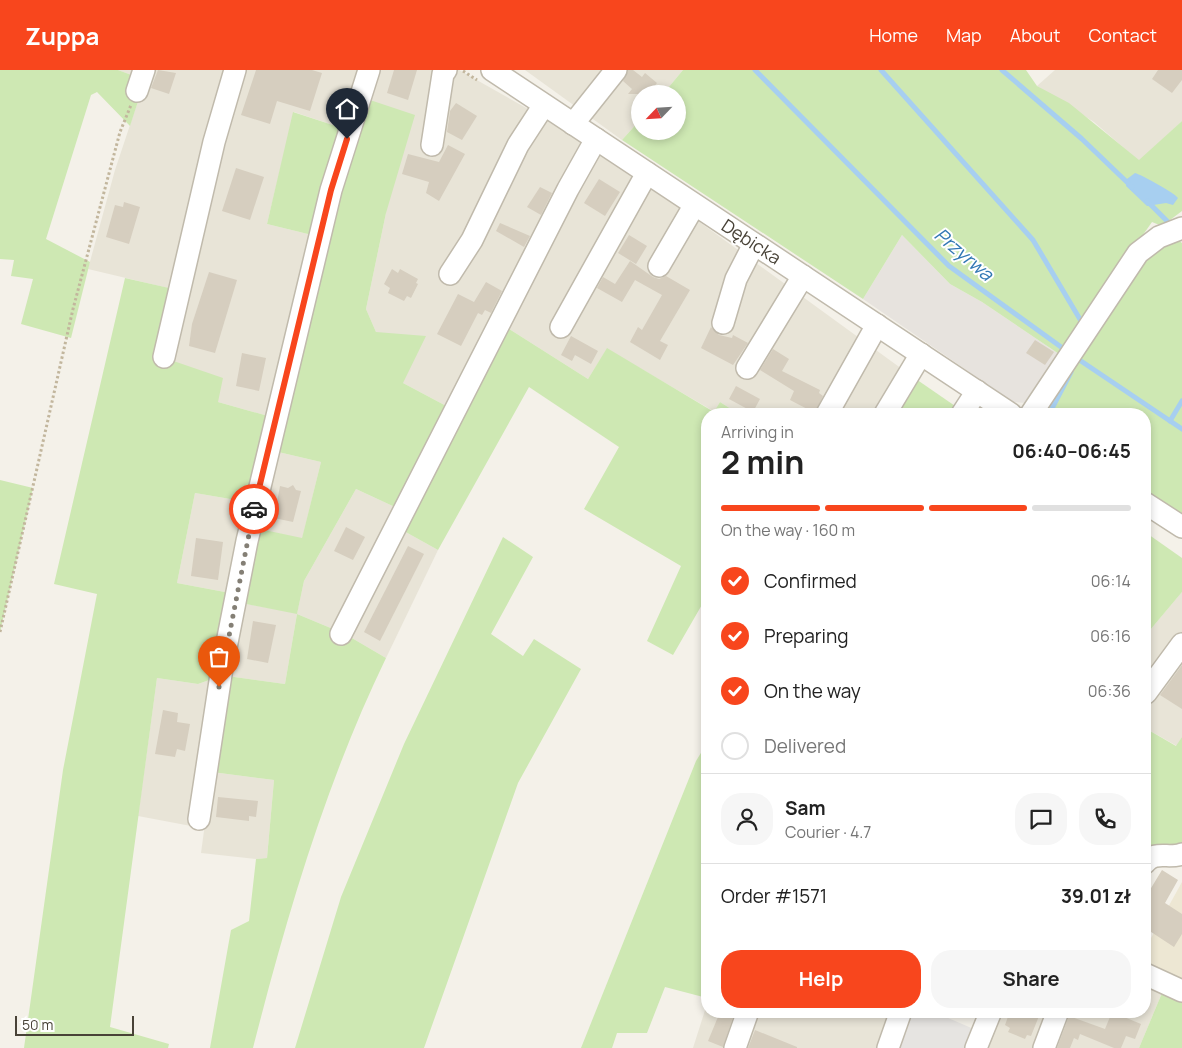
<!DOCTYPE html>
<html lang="en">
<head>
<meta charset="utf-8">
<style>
  :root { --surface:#fff; --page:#f6f6f6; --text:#222; --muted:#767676; --line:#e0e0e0; --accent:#f8461d }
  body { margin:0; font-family:Manrope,sans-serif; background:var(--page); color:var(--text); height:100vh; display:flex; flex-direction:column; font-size:19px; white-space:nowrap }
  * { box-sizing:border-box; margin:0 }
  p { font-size:16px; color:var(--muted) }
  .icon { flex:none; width:28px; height:28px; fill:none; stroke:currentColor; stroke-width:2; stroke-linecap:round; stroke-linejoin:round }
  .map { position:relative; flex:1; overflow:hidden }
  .details { position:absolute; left:701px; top:338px; width:450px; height:610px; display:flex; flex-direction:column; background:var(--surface); border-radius:20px; box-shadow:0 2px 8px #0003 }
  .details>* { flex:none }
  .needle { width:32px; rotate:245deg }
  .controls { position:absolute; left:631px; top:15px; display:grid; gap:10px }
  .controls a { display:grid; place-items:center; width:55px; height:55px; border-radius:50%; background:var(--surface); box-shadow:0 2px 8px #0003; font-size:25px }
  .scale { position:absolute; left:15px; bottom:12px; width:119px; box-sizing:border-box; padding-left:5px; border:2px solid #484237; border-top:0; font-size:14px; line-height:18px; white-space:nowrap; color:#484237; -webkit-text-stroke:4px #fff; paint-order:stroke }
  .pin { position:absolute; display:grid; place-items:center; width:42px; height:42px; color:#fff; margin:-51px -21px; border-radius:50% 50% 50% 0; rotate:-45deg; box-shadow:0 0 5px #0007 }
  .pin .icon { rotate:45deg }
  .courier { position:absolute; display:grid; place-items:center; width:50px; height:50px; margin:-25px; border:4px solid #f8461d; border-radius:50%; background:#fff; color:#222; box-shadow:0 1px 6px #0007 }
  .summary em { font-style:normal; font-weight:700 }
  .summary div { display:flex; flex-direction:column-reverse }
  .summary { display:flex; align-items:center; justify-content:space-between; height:85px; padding:0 20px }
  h1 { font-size:32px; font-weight:700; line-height:38px }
  .bar { display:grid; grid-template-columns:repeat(4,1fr); gap:8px 5px; align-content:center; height:60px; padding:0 20px }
  .bar i { height:6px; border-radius:4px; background:var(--line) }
  .bar .selected { background:var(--accent) }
  .bar p { grid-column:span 4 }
  .line { display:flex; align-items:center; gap:12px; padding:0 20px; border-top:1px solid var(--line) }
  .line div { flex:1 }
  .round { display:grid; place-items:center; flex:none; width:52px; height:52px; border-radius:20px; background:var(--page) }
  ol { padding:0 20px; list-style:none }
  li { display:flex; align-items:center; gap:15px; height:55px }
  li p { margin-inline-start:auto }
  li .icon { padding:5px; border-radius:50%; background:var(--accent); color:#fff; stroke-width:4 }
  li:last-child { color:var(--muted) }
  li i { width:28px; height:28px; border:2px solid var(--line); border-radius:50% }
  .action { display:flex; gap:10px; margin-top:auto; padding:10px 20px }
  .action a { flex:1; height:58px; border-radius:20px; background:var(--accent); color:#fff; font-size:20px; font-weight:700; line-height:58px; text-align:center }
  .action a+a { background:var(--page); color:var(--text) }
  header { display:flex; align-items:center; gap:30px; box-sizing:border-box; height:70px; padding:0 25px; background:var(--accent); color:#fff }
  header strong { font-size:24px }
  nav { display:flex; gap:28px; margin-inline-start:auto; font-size:18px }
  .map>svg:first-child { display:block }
  .residential { fill:#e8e4d7 }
  .industrial { fill:#e7e3de }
  .education { fill:#ede7d3 }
  .green { fill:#cee8b3 }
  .parking { fill:#e6e4e1 }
  .water { fill:#a7cff0 }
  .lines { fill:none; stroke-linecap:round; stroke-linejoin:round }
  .stream { stroke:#a7cff0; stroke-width:5 }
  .building { fill:#d6cebf }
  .minor-casing { stroke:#c0baac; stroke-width:24 }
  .path { stroke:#c2b69d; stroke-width:3; stroke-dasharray:2.5 2.5; stroke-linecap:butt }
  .minor { stroke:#fff; stroke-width:21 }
  .done { stroke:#847f75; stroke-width:5; stroke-dasharray:0 9 }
  .route { stroke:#f8461d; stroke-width:6 }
  .labels { text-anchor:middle; stroke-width:4; stroke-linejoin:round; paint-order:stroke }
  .street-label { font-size:18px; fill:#484237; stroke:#fff }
  .water-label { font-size:19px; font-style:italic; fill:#3177b4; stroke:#fff }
</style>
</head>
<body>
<header>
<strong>Zuppa</strong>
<nav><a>Home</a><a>Map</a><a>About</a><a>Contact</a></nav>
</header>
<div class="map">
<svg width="1182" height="978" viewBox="0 0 1182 978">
  <rect width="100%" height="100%" fill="#f4f1e9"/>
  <g class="residential">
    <polygon points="118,0 459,0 599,79 913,307 891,344 739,344 720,332 715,342 607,279 588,309 506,257 450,338 403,313 376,262 366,239 386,143 342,58 294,42 267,154 312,165 268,346 218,332 155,285 168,218 88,199 115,100 145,10"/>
    <polygon points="525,0 683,0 663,24 640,24 640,50 622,70"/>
    <polygon points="1055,0 1182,0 1182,51 1139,91 1094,52 1037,16"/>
    <polygon points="274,381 321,392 302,469 255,458"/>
    <polygon points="356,419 397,438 333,559 297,544 285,614 227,606 241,533 297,543 304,511"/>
    <polygon points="195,423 248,432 230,523 177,513"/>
    <polygon points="402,460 438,480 386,588 345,564"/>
    <polygon points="1182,522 1182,667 1177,676 1145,658 1145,566"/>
    <polygon points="157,608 198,614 215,608 191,756 138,746"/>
    <polygon points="212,702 274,710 267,788 256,789 201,783"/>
    <polygon points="1145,916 1162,923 1139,978 986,978 1001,941 1145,941"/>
    <polygon points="707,934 708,941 900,941 888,978 693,978"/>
  </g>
  <polygon class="industrial" points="902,165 950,214 982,232 1062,286 1026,333 1013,332 863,229"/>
  <polygon class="education" points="1182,812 1182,912 1145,895 1145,879"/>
  <g class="green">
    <polygon points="0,0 118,0 145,10 130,56 97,22 91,25 46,169 90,192 71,268 21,254 33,209 11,206 14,190 0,189"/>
    <polygon points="683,0 1026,0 1037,16 1069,33 1139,90 1182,51 1182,141 1162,156 1152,152 1093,236 1062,286 982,232 950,214 902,165 863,229 622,70 640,50 640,61 678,61 678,24 663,24"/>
    <path d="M367 29 415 45 386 143 366 239 376 262 426 266 403 313 450 338 397 438 356 419 304 511 297 544 345 564 386 588C326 712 287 845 253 978H210L231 860 249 851 256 789 267 788 274 710 212 702 227 606 285 614 297 544 241 533 255 458 302 468 321 392 274 381 333 133Z"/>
    <polygon points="293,42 342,58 312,165 267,154"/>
    <polygon points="1173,166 1182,173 1182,447 1145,423 1145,344 1041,344 1130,201"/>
    <polygon points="125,208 169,218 156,285 223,308 218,332 268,346 248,432 195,423 177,513 230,523 215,608 198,614 157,608 110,957 169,974 168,978 24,978 63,700 97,524 54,514"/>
    <polygon points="506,257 588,309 607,278 714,342 720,332 739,344 708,344 707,526 673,585 647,571 681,496 584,439 619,377 529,317 438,480 402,460"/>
    <polygon points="913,307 958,338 955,344 891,344"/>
    <polygon points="0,410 33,418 0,562"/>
    <polygon points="1145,462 1182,488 1182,522 1145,566"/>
    <polygon points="503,467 533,487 491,564 523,586 534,569 581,599 518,713 424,978 295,978 341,827 404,674"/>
    <polygon points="1145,658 1176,676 1182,667 1182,776 1176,780 1145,777"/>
    <polygon points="707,673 707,928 665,917 647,963 617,963 612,978 581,978 696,691"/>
    <polygon points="1162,923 1182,933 1182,978 1139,978"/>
  </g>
  <polygon class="parking" points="911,941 932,941 976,960 969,978 896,978"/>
  <path class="water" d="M1135 103C1142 105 1175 123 1178 128L1173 135 1166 133 1147 136 1126 116 1127 109Z"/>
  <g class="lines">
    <g class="stream">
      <polyline points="755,0 949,196 1068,282"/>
      <polyline points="881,0 1033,170 1081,251 1081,255"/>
      <polyline points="1002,0 1082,69 1132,117"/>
      <polyline points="1147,131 1173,157"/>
      <polyline points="1075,287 1182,359"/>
      <polyline points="1049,344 1071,302"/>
      <polyline points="1170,351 1182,331"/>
    </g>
  </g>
  <g class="building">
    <polygon points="158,0 176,3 169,24 151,18"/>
    <polygon points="256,0 312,0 322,3 310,41 277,31 270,54 241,45"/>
    <polygon points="394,0 417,0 408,30 387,23"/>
    <polygon points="628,0 633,0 642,7 645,3 657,13 648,24 628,24 632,19 623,11"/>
    <polygon points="1158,0 1182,0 1182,10 1172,23 1152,9"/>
    <polygon points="456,33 477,46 462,70 447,62 450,41"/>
    <polygon points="448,75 465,84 439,131 426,123 429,112 402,104 408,84 439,92"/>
    <polygon points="236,98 264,107 250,150 222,141"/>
    <polygon points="599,109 620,122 605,146 584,133"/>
    <polygon points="540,117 552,123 541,145 527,137"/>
    <polygon points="124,132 140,137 129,174 106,167 115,135 123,137"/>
    <polygon points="500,153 530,166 524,177 496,161"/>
    <polygon points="629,165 647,176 636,194 618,183"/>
    <polygon points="630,191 653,207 659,209 666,206 690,220 660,271 668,275 660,290 630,272 638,257 642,260 662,225 635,210 622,232 597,218 603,207 615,214"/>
    <polygon points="392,199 398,203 400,199 418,209 416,213 418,214 411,228 407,226 404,231 388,223 390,218 384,214"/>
    <polygon points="209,202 237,210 215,283 189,276 192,254"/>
    <polygon points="486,212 502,221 491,243 485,240 482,245 478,243 461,276 437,264 458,224 474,232"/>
    <polygon points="711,257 719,265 732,268 733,265 748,273 733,295 701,278"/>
    <polygon points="571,266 598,281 591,294 575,285 572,291 561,285"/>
    <polygon points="1035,270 1054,282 1045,295 1026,283"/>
    <polygon points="773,279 789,289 782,301 820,320 819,323 823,326 815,343 790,330 794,321 760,300"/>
    <polygon points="242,283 266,288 259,321 236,316"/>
    <polygon points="736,316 760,329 753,342 729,329"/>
    <polygon points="293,415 296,420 301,421 293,452 274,448 280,416 288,418"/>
    <polygon points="346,457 365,467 353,490 334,481"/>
    <polygon points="196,468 223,472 218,510 191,506"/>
    <polygon points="408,476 424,484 380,571 364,562"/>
    <polygon points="253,551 276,555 268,593 247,589"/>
    <polygon points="1182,595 1182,639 1160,625"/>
    <polygon points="163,640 178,643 177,652 190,654 185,681 177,679 175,687 155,684"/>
    <polygon points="218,727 258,731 256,747 249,746 249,751 216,747"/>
    <polygon points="1162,800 1178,810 1165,833 1182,844 1182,864 1174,877 1145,858 1145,828"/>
    <polygon points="1010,941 1028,941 1039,946 1031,966 1027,965 1025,969 1008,962 1010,958 1005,955"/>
    <polygon points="720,942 733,947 723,977 708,971"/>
    <polygon points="1112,942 1141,954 1135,969 1126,966 1121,978 1114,978 1080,964 1078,970 1074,968 1070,978 1057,978 1069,946 1105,959"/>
    <polygon points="755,960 797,977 797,978 748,978"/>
  </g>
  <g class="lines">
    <defs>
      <g id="minor">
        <polyline points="492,0 1011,344"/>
        <polyline points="137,21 144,0"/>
        <polyline points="573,54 616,0"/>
        <polyline points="432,75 443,4 446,0"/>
        <polyline points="659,196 694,136"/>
        <polyline points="450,204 472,170 518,75 544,35"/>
        <polyline points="723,253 736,209 754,174"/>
        <polyline points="561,257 647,103"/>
        <polyline points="164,287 214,72 235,0"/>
        <polyline points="747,298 803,206"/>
        <polyline points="827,344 877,255"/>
        <polyline points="885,344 921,284"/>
        <polyline points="962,344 977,321"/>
        <polyline points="1031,344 1138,183 1159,167 1182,158"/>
        <polyline points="1145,433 1182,457"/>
        <polyline points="341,564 568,119 596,69"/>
        <polyline points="1146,623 1182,574"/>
        <polyline points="199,749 222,598 247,471 331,120 369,0"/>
        <path d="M1145 793C1154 780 1169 789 1182 784"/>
        <polyline points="1145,904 1182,921"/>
        <polyline points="735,978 748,941"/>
        <polyline points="888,978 901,941"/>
        <polyline points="976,978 991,941"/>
        <polyline points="1044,978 1058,941"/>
      </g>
    </defs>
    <use href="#minor" class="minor-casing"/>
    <g class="path">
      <polyline points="463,1 477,10"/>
      <polyline points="0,562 73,239 120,62 131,35"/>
    </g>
    <use href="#minor" class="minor"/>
  </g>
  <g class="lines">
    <polyline class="done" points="219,617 254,439"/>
    <polyline class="route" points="254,439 331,120 347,69"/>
  </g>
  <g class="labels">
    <g class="street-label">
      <text transform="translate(751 172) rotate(33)" y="6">Dębicka</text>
    </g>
    <g class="water-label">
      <text transform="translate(964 184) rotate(40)" y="7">Przyrwa</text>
    </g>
  </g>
</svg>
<div class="controls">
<a><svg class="needle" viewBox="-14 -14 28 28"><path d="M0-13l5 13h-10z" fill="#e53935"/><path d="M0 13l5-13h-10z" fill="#767676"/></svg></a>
</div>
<div class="scale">50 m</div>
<div class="pin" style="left:219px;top:617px;background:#ea580c"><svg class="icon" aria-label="bag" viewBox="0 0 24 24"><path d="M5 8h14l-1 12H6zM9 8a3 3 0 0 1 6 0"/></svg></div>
<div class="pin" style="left:347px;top:69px;background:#1f2937"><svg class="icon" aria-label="home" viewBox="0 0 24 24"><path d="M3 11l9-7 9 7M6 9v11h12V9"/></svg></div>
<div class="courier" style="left:254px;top:439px"><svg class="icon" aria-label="car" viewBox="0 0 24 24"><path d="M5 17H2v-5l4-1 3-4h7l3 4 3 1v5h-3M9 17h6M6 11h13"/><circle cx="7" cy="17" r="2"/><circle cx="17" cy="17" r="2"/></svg></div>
<section class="details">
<div class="summary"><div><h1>2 min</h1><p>Arriving in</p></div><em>06:40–06:45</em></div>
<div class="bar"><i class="selected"></i><i class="selected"></i><i class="selected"></i><i></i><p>On the way · 160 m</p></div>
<ol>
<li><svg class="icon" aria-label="check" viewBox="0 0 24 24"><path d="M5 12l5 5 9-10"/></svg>Confirmed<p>06:14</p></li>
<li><svg class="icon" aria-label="check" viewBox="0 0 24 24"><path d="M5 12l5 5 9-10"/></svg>Preparing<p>06:16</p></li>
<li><svg class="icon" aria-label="check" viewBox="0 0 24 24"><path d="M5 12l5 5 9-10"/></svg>On the way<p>06:36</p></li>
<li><i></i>Delivered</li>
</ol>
<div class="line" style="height:90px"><a class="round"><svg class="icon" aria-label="person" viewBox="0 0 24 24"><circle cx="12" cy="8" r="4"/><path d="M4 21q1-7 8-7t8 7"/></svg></a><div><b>Sam</b><p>Courier · 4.7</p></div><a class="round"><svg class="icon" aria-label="chat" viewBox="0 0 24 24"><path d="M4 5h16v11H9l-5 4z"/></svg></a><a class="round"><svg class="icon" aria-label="phone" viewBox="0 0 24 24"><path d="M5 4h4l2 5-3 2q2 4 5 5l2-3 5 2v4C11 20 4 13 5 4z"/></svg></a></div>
<div class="line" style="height:65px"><div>Order #1571</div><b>39.01 zł</b></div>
<div class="action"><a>Help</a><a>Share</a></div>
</section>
</div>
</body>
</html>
